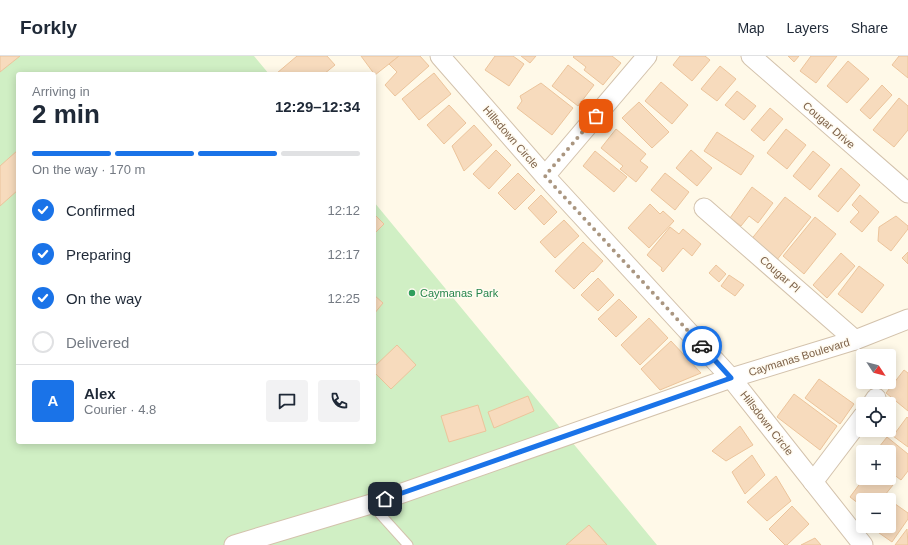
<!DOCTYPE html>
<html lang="en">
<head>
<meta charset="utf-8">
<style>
  :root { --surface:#fff; --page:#f2f2f3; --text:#1f2937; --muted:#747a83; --line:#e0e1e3; --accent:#1a73e8 }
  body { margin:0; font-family:Helvetica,sans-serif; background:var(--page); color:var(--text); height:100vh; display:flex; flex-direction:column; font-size:15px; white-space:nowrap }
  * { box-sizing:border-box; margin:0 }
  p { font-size:13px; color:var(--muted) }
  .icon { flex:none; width:22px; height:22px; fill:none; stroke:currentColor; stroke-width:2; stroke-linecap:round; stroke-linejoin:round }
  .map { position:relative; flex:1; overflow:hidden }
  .side { position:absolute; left:16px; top:16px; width:360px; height:372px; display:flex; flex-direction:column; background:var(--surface); border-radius:4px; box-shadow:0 2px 10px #0003 }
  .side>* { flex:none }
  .needle { width:26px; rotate:126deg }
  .controls { position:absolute; left:856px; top:293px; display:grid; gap:8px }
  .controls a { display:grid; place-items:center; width:40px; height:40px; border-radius:4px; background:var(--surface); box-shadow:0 2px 10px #0003; font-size:20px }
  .pin { position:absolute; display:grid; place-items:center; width:34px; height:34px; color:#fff; margin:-17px; border-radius:8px; box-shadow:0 2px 6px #0006 }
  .courier { position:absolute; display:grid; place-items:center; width:40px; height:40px; margin:-20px; border:3px solid #1a73e8; border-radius:50%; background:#fff; color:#222; box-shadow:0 1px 5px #0007 }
  .head em { font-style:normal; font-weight:800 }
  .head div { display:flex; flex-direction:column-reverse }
  .head { display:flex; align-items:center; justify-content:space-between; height:68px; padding:0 16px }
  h1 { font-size:26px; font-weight:800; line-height:30px }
  .bar { display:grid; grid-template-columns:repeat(4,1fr); gap:6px 4px; align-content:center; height:48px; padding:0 16px }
  .bar i { height:5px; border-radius:3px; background:var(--line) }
  .bar .current { background:var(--accent) }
  .bar p { grid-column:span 4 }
  .line { display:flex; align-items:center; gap:10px; padding:0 16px; border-top:1px solid var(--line) }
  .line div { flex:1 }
  .round { display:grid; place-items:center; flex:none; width:42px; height:42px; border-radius:4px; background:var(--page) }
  ol { padding:0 16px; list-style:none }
  li { display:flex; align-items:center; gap:12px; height:44px }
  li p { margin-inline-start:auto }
  li .icon { padding:4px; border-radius:50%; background:var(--accent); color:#fff; stroke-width:4 }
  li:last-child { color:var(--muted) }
  li i { width:22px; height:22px; border:2px solid var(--line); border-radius:50% }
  header { display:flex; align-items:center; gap:24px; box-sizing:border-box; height:56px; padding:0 20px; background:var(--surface); border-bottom:1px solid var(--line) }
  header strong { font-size:19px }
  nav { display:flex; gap:22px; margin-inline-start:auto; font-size:14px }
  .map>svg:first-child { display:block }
  .grass { fill:#d0efc4 }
  .building { fill:#f7dbbd; stroke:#ecc49b }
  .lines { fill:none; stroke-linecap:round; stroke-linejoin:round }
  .service-casing { stroke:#d3c2ac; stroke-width:11 }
  .minor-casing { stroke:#d3c2ac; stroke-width:21 }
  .service { stroke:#fff; stroke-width:9 }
  .minor { stroke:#fff; stroke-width:19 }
  .done { stroke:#aa9680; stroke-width:4; stroke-dasharray:0 7.2 }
  .route { stroke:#1a73e8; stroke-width:5 }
  .leisure-dot { fill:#2e9e5b; stroke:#fffbf1; stroke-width:1.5 }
  .labels { text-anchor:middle; stroke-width:3; stroke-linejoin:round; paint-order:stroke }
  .street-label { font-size:11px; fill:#7d6148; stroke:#fffbf1 }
  .leisure-label { font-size:11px; fill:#27864d; stroke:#fffbf1; text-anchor:start }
</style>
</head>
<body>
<header>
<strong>Forkly</strong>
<nav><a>Map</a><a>Layers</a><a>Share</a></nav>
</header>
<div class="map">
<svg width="908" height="489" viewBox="0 0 908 489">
  <rect width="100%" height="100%" fill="#fff9e8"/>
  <polygon class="grass" points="0,0 254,0 269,18 18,18 18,386 374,386 374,146 657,489 0,489"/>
  <g class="building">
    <polygon points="0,0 20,0 0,16"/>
    <polygon points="297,0 327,0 335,9 324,18 278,18 277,17"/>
    <polygon points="361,0 399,0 375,19"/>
    <polygon points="399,0 420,0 429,10 395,40 385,29 397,16 389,8"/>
    <polygon points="495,0 513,0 524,8 509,30 485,14"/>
    <polygon points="521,0 536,0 530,7"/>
    <polygon points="574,0 612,0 621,7 603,29 584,14 586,11 573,1"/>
    <polygon points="680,0 705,0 710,4 692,25 673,9"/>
    <polygon points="788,0 799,0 794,6"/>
    <polygon points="811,0 837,0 816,27 800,15"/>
    <polygon points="899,0 908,0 908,22 892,9"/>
    <polygon points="848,5 869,23 847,47 827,30"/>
    <polygon points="568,9 594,29 578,50 552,30"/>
    <polygon points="720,10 736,23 717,45 701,33"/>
    <polygon points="434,17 451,38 419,64 402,43"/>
    <polygon points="661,26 688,49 672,68 645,45"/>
    <polygon points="541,27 573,52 552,79 517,52 522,45 520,40"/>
    <polygon points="882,29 892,39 870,63 860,54"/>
    <polygon points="737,35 756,50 744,64 725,49"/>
    <polygon points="899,42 908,50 908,74 894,91 873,74"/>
    <polygon points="639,46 669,76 652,92 622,62"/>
    <polygon points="449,49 466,67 444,88 427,69"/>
    <polygon points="770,52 783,63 764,85 751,74"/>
    <polygon points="474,69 492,89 464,115 452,90"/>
    <polygon points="616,73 646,98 640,105 648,111 636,126 620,113 623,110 601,92"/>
    <polygon points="786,73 806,89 787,113 767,97"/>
    <polygon points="717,76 754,100 741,119 704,95"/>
    <polygon points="18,94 18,134 0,150 0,110"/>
    <polygon points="496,94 511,109 489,133 473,118"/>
    <polygon points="691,94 712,112 697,130 676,112"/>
    <polygon points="595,95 627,121 614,136 583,110"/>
    <polygon points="813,95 830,109 810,134 793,120"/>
    <polygon points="841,112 860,129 838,156 818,140"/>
    <polygon points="518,117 535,134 515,154 498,137"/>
    <polygon points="665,117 689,136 675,154 651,134"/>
    <polygon points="752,131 773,147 758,167 749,160 741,170 730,162"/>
    <polygon points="541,139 557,156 544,169 528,152"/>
    <polygon points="860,139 879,156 862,176 850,166 859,156 852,149"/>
    <polygon points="785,141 811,161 776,205 750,185"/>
    <polygon points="650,148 660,158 663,155 674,165 649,192 628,172"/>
    <polygon points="374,158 384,168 374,178"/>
    <polygon points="896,160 908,170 908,173 891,195 878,185 879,171"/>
    <polygon points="815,161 836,178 804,218 783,200"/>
    <polygon points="564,164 579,180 555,202 540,186"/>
    <polygon points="670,171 679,178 683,173 701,188 692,200 683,192 663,216 661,214 662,212 647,199"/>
    <polygon points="583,186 603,205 593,216 592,215 574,233 555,215"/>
    <polygon points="908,196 908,208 902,202"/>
    <polygon points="841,197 855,210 827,242 813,229"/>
    <polygon points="716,209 726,218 719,226 709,217"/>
    <polygon points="859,210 884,229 862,257 838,238"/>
    <polygon points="729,219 744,229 735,240 721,230"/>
    <polygon points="598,222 614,239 598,255 581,239"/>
    <polygon points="374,239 383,247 374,258"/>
    <polygon points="619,243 637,261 616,281 598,263"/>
    <polygon points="649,262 668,282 640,309 621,289"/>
    <polygon points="671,285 701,317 660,334 641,313"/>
    <polygon points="397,289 416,309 391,333 374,316 374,311"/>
    <polygon points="904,314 908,317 908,355 886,337"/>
    <polygon points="819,323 854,348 840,368 805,342"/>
    <polygon points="794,338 837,370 820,394 777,361"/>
    <polygon points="528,340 534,355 494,372 488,356"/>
    <polygon points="478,349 486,375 449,386 441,360"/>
    <polygon points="907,361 908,362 908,391 893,380"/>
    <polygon points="740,370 753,389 726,405 712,395"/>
    <polygon points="887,381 908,398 908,415 901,424 889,415 889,396 875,396"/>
    <polygon points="752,399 765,419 745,438 732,416"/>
    <polygon points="776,420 791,445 767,465 747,446"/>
    <polygon points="864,422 873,422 877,425 879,422 884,422 893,429 881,444 863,444 863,451 850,441"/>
    <polygon points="891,445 908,457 908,463 892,486 872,472 873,470 889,470 889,448"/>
    <polygon points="792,450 809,468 787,489 785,489 769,473"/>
    <polygon points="589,469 607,489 566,489"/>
    <polygon points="907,473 908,489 895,489"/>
    <polygon points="815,482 821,489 801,489"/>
  </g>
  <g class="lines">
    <defs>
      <polyline id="service" points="371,448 408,489"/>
      <g id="minor">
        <polyline points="440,0 545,120 731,322 863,489"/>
        <polyline points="751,0 908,137"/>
        <polyline points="545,120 647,0"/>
        <polyline points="704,152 855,284"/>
        <polyline points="872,348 876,342"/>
        <polyline points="813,426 863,360"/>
        <polyline points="234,489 371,448 731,322 855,284 908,263"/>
      </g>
    </defs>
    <use href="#service" class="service-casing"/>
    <use href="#minor" class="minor-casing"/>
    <use href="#service" class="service"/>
    <use href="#minor" class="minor"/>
  </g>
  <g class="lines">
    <polyline class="done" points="596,60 545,120 702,290"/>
    <polyline class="route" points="385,443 731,322 702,290"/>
  </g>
  <circle class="leisure-dot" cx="412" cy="237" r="4"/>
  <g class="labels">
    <g class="street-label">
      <text transform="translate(829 69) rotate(41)" y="4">Cougar Drive</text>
      <text transform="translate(511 81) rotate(49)" y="4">Hillsdown Circle</text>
      <text transform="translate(780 218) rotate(41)" y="4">Cougar Pl</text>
      <text transform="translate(799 301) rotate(-17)" y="4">Caymanas Boulevard</text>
      <text transform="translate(767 367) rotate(52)" y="4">Hillsdown Circle</text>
    </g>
    <g class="leisure-label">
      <text x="420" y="241">Caymanas Park</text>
    </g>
  </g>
</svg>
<div class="controls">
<a><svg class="needle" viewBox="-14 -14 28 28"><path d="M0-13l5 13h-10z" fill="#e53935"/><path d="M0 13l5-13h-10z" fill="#747a83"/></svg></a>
<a><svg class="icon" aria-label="locate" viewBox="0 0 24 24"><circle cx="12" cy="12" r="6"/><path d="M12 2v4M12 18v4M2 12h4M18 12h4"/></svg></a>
<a>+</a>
<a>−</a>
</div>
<div class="pin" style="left:596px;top:60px;background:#ea580c"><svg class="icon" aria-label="bag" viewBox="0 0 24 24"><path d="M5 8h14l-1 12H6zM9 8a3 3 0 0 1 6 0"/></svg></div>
<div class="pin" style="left:385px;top:443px;background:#1f2937"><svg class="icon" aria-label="home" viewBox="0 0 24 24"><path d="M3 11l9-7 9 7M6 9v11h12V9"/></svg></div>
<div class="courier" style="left:702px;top:290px"><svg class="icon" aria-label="car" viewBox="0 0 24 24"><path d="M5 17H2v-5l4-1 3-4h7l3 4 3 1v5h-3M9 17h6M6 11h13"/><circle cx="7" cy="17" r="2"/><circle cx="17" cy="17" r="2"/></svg></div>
<section class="side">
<div class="head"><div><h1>2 min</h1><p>Arriving in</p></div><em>12:29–12:34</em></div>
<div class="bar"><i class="current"></i><i class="current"></i><i class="current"></i><i></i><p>On the way · 170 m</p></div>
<ol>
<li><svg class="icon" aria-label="check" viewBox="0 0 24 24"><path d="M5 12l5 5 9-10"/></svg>Confirmed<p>12:12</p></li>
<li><svg class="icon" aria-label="check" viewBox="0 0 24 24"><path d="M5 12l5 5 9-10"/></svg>Preparing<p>12:17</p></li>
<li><svg class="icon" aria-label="check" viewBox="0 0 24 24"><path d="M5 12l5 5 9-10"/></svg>On the way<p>12:25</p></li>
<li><i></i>Delivered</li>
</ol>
<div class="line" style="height:72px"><b class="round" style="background:var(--accent);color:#fff">A</b><div><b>Alex</b><p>Courier · 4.8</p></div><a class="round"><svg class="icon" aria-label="chat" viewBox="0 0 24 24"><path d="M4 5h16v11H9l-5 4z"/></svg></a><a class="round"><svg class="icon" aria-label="phone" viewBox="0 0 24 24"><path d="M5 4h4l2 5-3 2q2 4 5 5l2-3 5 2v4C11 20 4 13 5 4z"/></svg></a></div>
</section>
</div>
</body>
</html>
